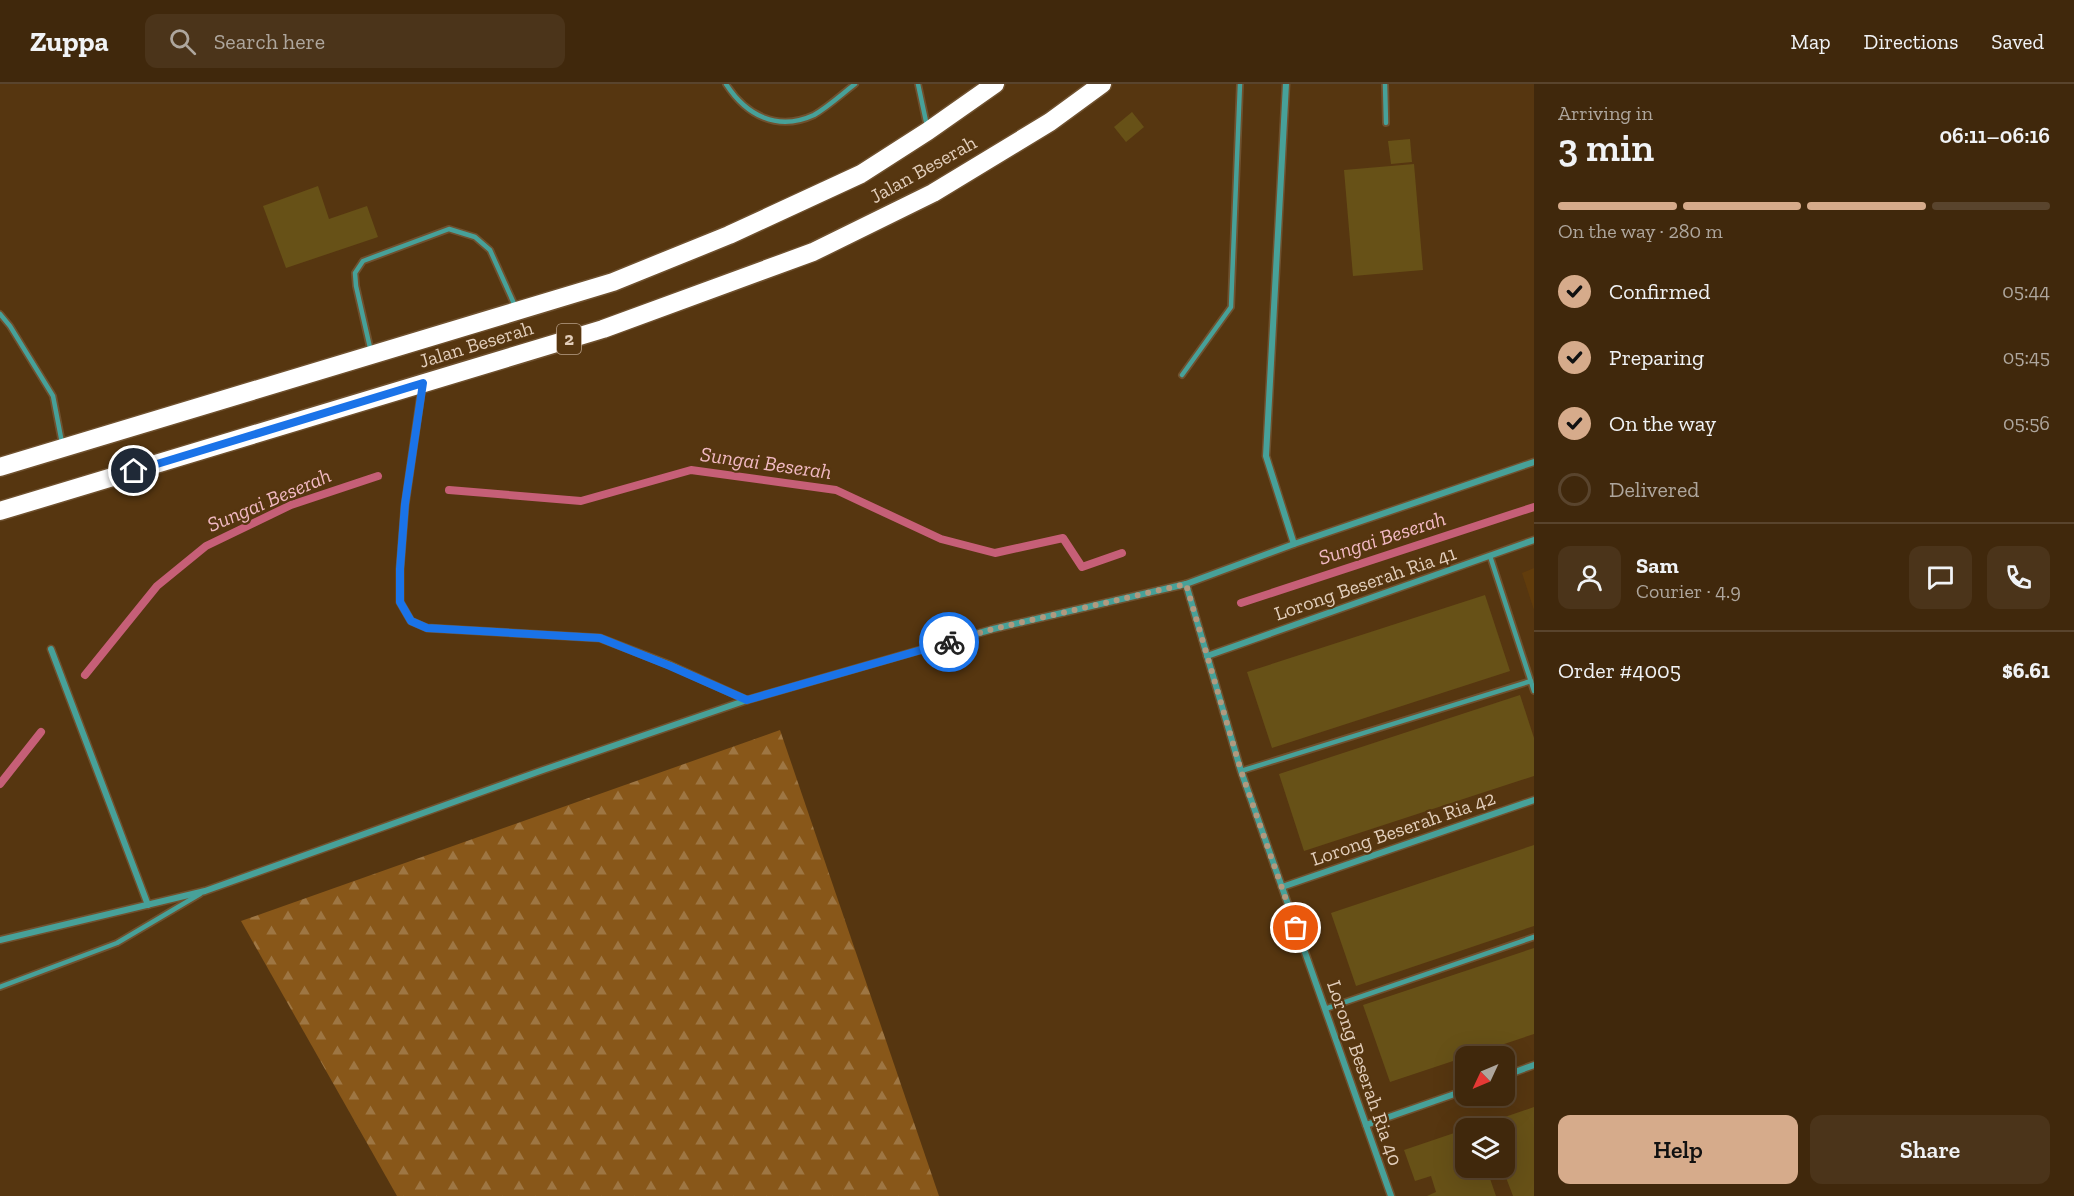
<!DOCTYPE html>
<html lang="en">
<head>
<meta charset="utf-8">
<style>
  :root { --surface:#40280c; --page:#4b341a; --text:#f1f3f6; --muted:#aea69d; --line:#59442d; --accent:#d6ab8b }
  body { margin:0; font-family:"Zilla Slab",serif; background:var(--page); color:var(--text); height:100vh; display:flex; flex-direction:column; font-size:22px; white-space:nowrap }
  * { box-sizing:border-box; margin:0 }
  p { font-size:20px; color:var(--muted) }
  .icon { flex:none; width:33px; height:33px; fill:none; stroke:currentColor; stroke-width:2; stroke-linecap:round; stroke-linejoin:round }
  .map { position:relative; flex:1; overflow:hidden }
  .drawer { display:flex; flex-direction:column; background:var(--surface); width:540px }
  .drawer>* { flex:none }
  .needle { width:39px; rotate:226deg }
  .tools { position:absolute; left:1455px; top:962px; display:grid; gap:12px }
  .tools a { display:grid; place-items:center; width:60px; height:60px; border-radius:12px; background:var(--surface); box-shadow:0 6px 24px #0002,0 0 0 2px var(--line); font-size:30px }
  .pin { position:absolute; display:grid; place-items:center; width:51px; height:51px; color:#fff; margin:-26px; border:3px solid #fff; border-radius:50%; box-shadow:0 2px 6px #0007 }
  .courier { position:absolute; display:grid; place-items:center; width:60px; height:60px; margin:-30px; border:4px solid #1a73e8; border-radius:50%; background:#fff; color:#222; box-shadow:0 2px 8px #0007 }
  .overview em { font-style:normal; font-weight:600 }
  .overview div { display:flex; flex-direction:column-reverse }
  .overview { display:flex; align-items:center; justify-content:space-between; height:102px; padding:0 24px }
  h1 { font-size:39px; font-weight:600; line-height:45px }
  .bar { display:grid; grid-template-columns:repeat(4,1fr); gap:9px 6px; align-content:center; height:72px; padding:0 24px }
  .bar i { height:8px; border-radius:4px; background:var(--line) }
  .bar .on { background:var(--accent) }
  .bar p { grid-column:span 4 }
  .line { display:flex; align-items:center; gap:15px; padding:0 24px; border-top:2px solid var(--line) }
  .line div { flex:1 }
  .round { display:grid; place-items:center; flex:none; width:63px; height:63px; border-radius:12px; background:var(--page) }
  ol { padding:0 24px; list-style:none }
  li { display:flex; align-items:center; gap:18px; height:66px }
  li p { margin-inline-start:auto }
  li .icon { padding:6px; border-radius:50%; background:var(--accent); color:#111; stroke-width:4 }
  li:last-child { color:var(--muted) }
  li i { width:33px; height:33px; border:3px solid var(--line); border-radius:50% }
  .button { display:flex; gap:12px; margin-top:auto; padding:12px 24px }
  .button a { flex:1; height:69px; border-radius:12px; background:var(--accent); color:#111; font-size:24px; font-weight:600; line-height:69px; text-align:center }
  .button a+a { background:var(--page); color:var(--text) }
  header { display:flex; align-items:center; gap:36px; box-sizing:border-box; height:84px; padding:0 30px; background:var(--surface); border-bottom:2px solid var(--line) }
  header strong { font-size:28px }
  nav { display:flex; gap:33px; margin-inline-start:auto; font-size:21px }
  .search { width:420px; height:54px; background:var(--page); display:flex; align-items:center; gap:15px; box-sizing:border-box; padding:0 21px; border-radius:12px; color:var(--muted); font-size:22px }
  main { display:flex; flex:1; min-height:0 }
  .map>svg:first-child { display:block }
  .built { fill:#613c0c }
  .forest { fill:url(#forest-firs) }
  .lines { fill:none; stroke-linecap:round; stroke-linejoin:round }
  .stream { stroke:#c65f77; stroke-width:8 }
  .building { fill:#675117 }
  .lane-casing { stroke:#6f512f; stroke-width:8 }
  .street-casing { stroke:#6f512f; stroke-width:9 }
  .highway-casing { stroke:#6f512f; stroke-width:21 }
  .lane { stroke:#47a199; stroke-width:4.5 }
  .street { stroke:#47a199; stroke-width:6 }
  .highway { stroke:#fff; stroke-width:18 }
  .done { stroke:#b1997f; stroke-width:6; stroke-dasharray:0 10.8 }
  .route { stroke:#1a73e8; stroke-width:8 }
  .labels { text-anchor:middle; stroke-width:4.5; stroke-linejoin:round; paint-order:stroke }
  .shield { fill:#563610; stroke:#b8a088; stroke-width:1.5 }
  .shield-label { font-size:18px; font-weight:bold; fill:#e2cebb }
  .street-label { font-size:20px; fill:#e2cebb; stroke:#563610 }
  .water-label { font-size:21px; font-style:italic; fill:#f1b9c3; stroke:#563610 }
</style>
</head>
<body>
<header>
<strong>Zuppa</strong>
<div class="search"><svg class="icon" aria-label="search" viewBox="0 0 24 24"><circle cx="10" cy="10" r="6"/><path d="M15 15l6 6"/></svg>Search here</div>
<nav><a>Map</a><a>Directions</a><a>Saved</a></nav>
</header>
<main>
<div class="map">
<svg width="1534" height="1112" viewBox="0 0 1534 1112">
  <defs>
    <pattern id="forest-firs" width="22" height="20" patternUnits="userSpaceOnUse" patternTransform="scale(1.5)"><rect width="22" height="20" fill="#885719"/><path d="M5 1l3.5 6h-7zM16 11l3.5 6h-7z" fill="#9e7643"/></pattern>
  </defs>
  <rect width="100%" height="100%" fill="#563610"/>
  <polygon class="built" points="1534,484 1534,526 1522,489"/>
  <polygon class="forest" points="780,646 939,1112 397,1112 241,837"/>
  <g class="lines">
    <g class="stream">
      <polyline points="449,406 581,417 691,386 836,406 941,455 995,469 1063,454 1082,483 1122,469"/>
      <polyline points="1241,519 1534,423"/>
      <polyline points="85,591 157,502 206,462 291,421 378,392"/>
      <polyline points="0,700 41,648"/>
    </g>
  </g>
  <g class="building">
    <polygon points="1132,28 1144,43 1126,58 1114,43"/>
    <polygon points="1410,55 1412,78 1391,80 1388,57"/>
    <polygon points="1414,80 1423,186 1353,192 1344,86"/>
    <polygon points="318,102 329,135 367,122 378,153 286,184 263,122"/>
    <polygon points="1485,511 1510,587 1272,664 1247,588"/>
    <polygon points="1520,611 1534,654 1534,692 1304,767 1279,690"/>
    <polygon points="1534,761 1534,842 1356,902 1331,829"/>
    <polygon points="1534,864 1534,950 1390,998 1363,921"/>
    <polygon points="1534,1023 1534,1112 1513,1112 1502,1083 1504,1083 1504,1044 1488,1044 1487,1039"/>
    <polygon points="1466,1045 1466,1083 1486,1083 1496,1112 1427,1112 1436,1108 1431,1092 1415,1097 1404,1066"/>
  </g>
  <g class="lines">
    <defs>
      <g id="lane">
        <path d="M726 0C746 31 777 48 814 31 828 23 842 10 855 0"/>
        <polyline points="918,0 927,42"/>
        <polyline points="1385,0 1386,39"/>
        <polyline points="0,230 10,242 53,312 62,359"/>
        <polyline points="371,268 356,202 355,189 363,177 449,145 475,153 490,166 516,224"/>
        <polyline points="1182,291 1231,223 1240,0"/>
        <polyline points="1490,472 1534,607"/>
        <polyline points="1241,687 1531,597"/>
        <polyline points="0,903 117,859 200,810"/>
        <polyline points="1325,925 1534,853"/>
      </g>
      <g id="street">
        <polyline points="1286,0 1266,372 1294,460"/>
        <polyline points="422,303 405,421 400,485 400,518 411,537 427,544 600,554 670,581 747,616"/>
        <polyline points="1186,500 1241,687 1391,1112"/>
        <polyline points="51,565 148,821"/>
        <polyline points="1207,572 1534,456"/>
        <polyline points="1282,803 1534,716"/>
        <polyline points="0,856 205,807 543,686 747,616 993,545 1186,500 1294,460 1534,378"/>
        <polyline points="1504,992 1534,981"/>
        <polyline points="1366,1041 1466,1006"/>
      </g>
      <g id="highway">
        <polyline points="0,383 613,198 729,151 861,90 928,47 995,0"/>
        <polyline points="0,427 603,245 813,168 933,109 1050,38 1102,0"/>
      </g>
    </defs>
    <use href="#lane" class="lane-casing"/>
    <use href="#street" class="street-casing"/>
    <use href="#highway" class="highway-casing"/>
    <use href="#lane" class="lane"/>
    <use href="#street" class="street"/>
    <use href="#highway" class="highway"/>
  </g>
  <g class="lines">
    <polyline class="done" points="949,558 993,545 1186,500 1241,687 1296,844"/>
    <polyline class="route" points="134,387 423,299 405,420 400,485 400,518 411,537 427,544 600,554 670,582 747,616 949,558"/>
  </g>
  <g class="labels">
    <rect class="shield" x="557" y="240" width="24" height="30" rx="4.5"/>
    <g class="shield-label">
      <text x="569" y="261">2</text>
    </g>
    <g class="street-label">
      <text transform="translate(923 85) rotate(-29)" y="7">Jalan Beserah</text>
      <text transform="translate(476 260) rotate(-17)" y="7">Jalan Beserah</text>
      <text transform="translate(1365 499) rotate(-19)" y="7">Lorong Beserah Ria 41</text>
      <text transform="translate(1403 744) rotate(-19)" y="7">Lorong Beserah Ria 42</text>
      <text transform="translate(1365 989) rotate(71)" y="7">Lorong Beserah Ria 40</text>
    </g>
    <g class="water-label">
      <text transform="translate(766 379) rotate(8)" y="7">Sungai Beserah</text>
      <text transform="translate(269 416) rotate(-23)" y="7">Sungai Beserah</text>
      <text transform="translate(1382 454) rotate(-18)" y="7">Sungai Beserah</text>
    </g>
  </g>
</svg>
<div class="tools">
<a><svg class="needle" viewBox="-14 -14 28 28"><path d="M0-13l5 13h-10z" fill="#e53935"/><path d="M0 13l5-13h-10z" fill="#aea69d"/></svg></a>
<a><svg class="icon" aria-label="layers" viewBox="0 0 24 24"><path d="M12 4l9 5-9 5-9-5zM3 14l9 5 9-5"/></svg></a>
</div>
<div class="pin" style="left:1296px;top:844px;background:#ea580c"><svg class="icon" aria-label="bag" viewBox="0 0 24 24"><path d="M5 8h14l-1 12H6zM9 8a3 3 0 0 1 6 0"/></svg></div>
<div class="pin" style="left:134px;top:387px;background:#1f2937"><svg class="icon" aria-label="home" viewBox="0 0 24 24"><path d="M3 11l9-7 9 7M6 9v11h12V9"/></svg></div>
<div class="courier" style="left:949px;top:558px"><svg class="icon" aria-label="bike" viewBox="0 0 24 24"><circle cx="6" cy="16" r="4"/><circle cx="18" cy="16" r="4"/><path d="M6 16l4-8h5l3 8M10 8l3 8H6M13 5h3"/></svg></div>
</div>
<section class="drawer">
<div class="overview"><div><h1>3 min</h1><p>Arriving in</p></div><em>06:11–06:16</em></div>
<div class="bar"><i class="on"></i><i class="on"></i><i class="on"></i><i></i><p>On the way · 280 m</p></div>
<ol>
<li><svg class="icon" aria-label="check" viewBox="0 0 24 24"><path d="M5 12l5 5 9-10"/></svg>Confirmed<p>05:44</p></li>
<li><svg class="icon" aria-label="check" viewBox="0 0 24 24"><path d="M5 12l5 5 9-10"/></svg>Preparing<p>05:45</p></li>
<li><svg class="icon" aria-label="check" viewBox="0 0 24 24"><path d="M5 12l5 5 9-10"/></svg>On the way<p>05:56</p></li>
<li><i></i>Delivered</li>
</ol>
<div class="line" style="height:108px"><a class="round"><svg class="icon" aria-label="person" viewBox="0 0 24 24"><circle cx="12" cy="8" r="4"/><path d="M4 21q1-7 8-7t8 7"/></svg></a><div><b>Sam</b><p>Courier · 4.9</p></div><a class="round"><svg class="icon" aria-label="chat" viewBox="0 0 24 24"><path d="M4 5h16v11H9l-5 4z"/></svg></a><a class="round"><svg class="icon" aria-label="phone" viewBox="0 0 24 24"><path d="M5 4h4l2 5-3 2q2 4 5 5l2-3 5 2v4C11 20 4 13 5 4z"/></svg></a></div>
<div class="line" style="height:78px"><div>Order #4005</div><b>$6.61</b></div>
<div class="button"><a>Help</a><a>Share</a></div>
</section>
</main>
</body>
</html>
